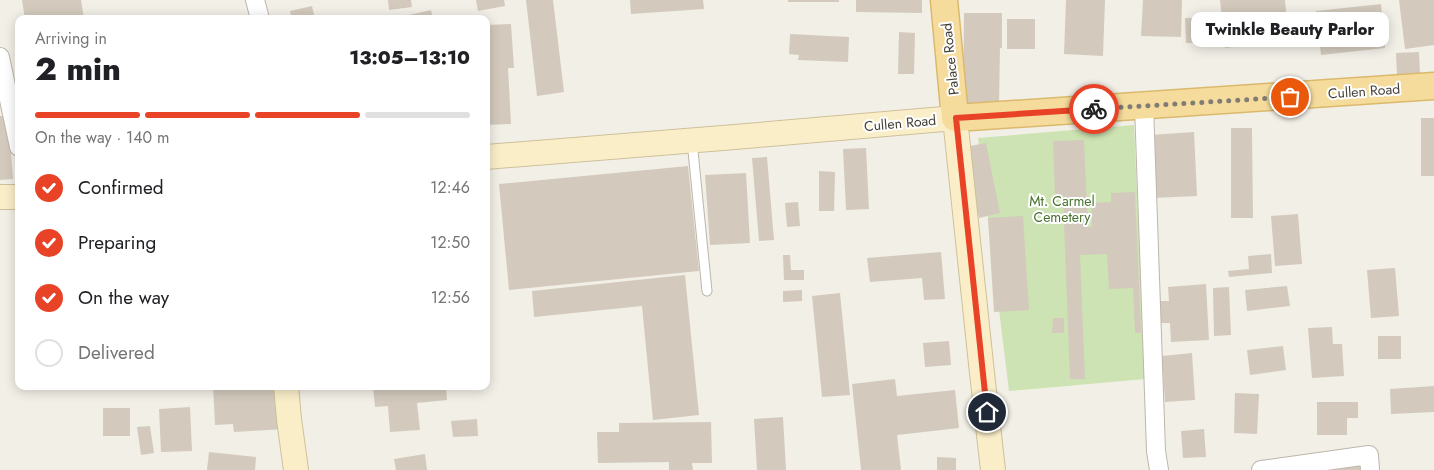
<!DOCTYPE html>
<html lang="en">
<head>
<meta charset="utf-8">
<style>
  :root { --surface:#fff; --page:#f2f2f2; --text:#202124; --muted:#757577; --line:#e0e0e0; --accent:#e94327 }
  body { margin:0; font-family:Jost,sans-serif; background:var(--page); color:var(--text); height:100vh; display:flex; flex-direction:column; font-size:19px; white-space:nowrap }
  * { box-sizing:border-box; margin:0 }
  p { font-size:16px; color:var(--muted) }
  .icon { flex:none; width:28px; height:28px; fill:none; stroke:currentColor; stroke-width:2; stroke-linecap:round; stroke-linejoin:round }
  .map { position:relative; flex:1; overflow:hidden }
  .side { position:absolute; left:15px; top:15px; width:475px; height:375px; display:flex; flex-direction:column; background:var(--surface); border-radius:10px; box-shadow:0 2px 12px #0003 }
  .side>* { flex:none }
  .pin { position:absolute; display:grid; place-items:center; width:42px; height:42px; color:#fff; margin:-21px; border:2px solid #fff; border-radius:50%; box-shadow:0 1px 5px #0007 }
  .courier { position:absolute; display:grid; place-items:center; width:50px; height:50px; margin:-25px; border:4px solid #e94327; border-radius:50%; background:#fff; color:#222; box-shadow:0 1px 6px #0007 }
  .bubble { position:absolute; height:35px; border-radius:10px; background:var(--surface); box-shadow:0 2px 12px #0003; font-size:16px; font-weight:800; line-height:35px; text-align:center }
  .summary em { font-style:normal; font-weight:800 }
  .summary div { display:flex; flex-direction:column-reverse }
  .summary { display:flex; align-items:center; justify-content:space-between; height:85px; padding:0 20px }
  h1 { font-size:32px; font-weight:800; line-height:38px }
  .bar { display:grid; grid-template-columns:repeat(4,1fr); gap:8px 5px; align-content:center; height:60px; padding:0 20px }
  .bar i { height:6px; border-radius:4px; background:var(--line) }
  .bar .current { background:var(--accent) }
  .bar p { grid-column:span 4 }
  ol { padding:0 20px; list-style:none }
  li { display:flex; align-items:center; gap:15px; height:55px }
  li p { margin-inline-start:auto }
  li .icon { padding:5px; border-radius:50%; background:var(--accent); color:#fff; stroke-width:4 }
  li:last-child { color:var(--muted) }
  li i { width:28px; height:28px; border:2px solid var(--line); border-radius:50% }
  .map>svg:first-child { display:block }
  .green { fill:#cee3b3 }
  .building { fill:#d3cabd }
  .lines { fill:none; stroke-linecap:round; stroke-linejoin:round }
  .lane-casing { stroke:#bdb6aa; stroke-width:11 }
  .street-casing { stroke:#bdb6aa; stroke-width:20 }
  .secondary-casing { stroke:#cec09a; stroke-width:26 }
  .primary-casing { stroke:#dab96d; stroke-width:29 }
  .lane { stroke:#fff; stroke-width:9 }
  .street { stroke:#fff; stroke-width:18 }
  .secondary { stroke:#faeec9; stroke-width:24 }
  .primary { stroke:#f6dc9c; stroke-width:26 }
  .done { stroke:#817d74; stroke-width:5; stroke-dasharray:0 9 }
  .route { stroke:#e94327; stroke-width:6 }
  .labels { text-anchor:middle; stroke-width:4; stroke-linejoin:round; paint-order:stroke }
  .street-label { font-size:14px; fill:#443f36; stroke:#fff }
  .park-label { font-size:14px; fill:#48722e; stroke:#fff }
</style>
</head>
<body>
<div class="map">
<svg width="1434" height="470" viewBox="0 0 1434 470">
  <rect width="100%" height="100%" fill="#f2efe7"/>
  <polygon class="green" points="1134,125 1145,379 1009,391 978,138"/>
  <g class="building">
    <polygon points="22,0 81,0 84,19 25,19"/>
    <polygon points="388,0 411,0 412,7 389,10"/>
    <polygon points="476,0 504,0 505,6 478,11"/>
    <polygon points="526,0 553,0 564,92 537,96"/>
    <polygon points="630,0 703,0 704,9 631,14"/>
    <rect x="788" y="0" width="51" height="2"/>
    <polygon points="856,0 922,0 922,13 856,12"/>
    <polygon points="1066,0 1105,0 1103,56 1064,54"/>
    <polygon points="1143,0 1182,0 1181,37 1141,36"/>
    <polygon points="1220,0 1285,0 1289,41 1225,48"/>
    <polygon points="1399,0 1434,0 1434,45 1405,49"/>
    <polygon points="1381,4 1385,48 1321,55 1316,11"/>
    <polygon points="312,6 315,19 292,19 290,11"/>
    <polygon points="431,10 433,19 410,19 409,15"/>
    <polygon points="964,13 1002,13 1002,48 1000,48 999,105 963,105"/>
    <polygon points="402,15 403,19 385,19 385,18"/>
    <polygon points="1219,17 1220,42 1186,43 1185,18"/>
    <rect x="1007" y="19" width="28" height="30"/>
    <polygon points="511,24 514,68 508,68 511,124 486,125 486,25"/>
    <polygon points="899,32 915,33 914,74 898,74"/>
    <polygon points="790,34 849,37 848,62 798,60 799,55 789,54"/>
    <polygon points="1419,52 1420,74 1397,75 1396,53"/>
    <polygon points="0,116 8,116 13,179 0,180"/>
    <rect x="1421" y="118" width="13" height="58"/>
    <polygon points="1231,128 1252,128 1253,218 1231,218"/>
    <polygon points="1194,132 1197,196 1153,198 1150,135"/>
    <polygon points="1084,140 1088,227 1092,227 1091,203 1111,202 1111,193 1135,192 1141,333 1135,333 1133,288 1109,289 1107,254 1080,255 1085,379 1070,379 1063,198 1055,199 1053,141"/>
    <polygon points="986,143 1000,213 979,218 965,147"/>
    <polygon points="866,148 869,209 846,210 843,149"/>
    <polygon points="767,157 774,240 759,241 752,158"/>
    <polygon points="688,166 699,271 509,290 499,184"/>
    <polygon points="819,171 835,172 834,211 819,211"/>
    <polygon points="746,173 750,243 710,245 705,175"/>
    <polygon points="798,202 800,226 787,227 785,203"/>
    <polygon points="1298,214 1302,264 1275,266 1271,216"/>
    <polygon points="1023,216 1029,310 994,312 988,218"/>
    <polygon points="941,252 945,299 924,300 922,278 870,282 867,258"/>
    <polygon points="1271,254 1272,273 1229,277 1228,271 1249,269 1248,256"/>
    <polygon points="783,255 790,255 791,270 804,270 804,280 784,280"/>
    <polygon points="1395,268 1399,316 1371,318 1367,270"/>
    <polygon points="685,275 699,415 653,420 642,306 534,317 532,291"/>
    <polygon points="1206,284 1209,340 1171,342 1170,323 1160,323 1158,301 1169,301 1168,287"/>
    <polygon points="1287,286 1290,306 1247,311 1245,290"/>
    <polygon points="1229,287 1231,335 1214,336 1213,288"/>
    <polygon points="802,290 802,301 783,302 783,291"/>
    <polygon points="840,293 850,395 822,397 812,296"/>
    <polygon points="1053,318 1064,318 1064,333 1052,333"/>
    <polygon points="1332,327 1333,344 1342,344 1344,376 1312,378 1308,328"/>
    <rect x="1378" y="336" width="23" height="23"/>
    <polygon points="949,341 951,365 925,367 923,343"/>
    <polygon points="1283,346 1286,370 1250,375 1247,350"/>
    <polygon points="1192,353 1195,400 1165,402 1162,356"/>
    <polygon points="895,379 897,396 955,390 959,428 897,435 901,470 861,470 852,384"/>
    <polygon points="213,386 284,386 286,429 234,432 233,424 215,425"/>
    <polygon points="373,386 446,386 447,400 417,403 420,430 390,432 388,406 375,407"/>
    <polygon points="1434,386 1434,412 1391,414 1390,389"/>
    <polygon points="1235,393 1259,394 1257,434 1234,433"/>
    <polygon points="1317,402 1358,402 1358,418 1347,418 1347,435 1317,435"/>
    <polygon points="190,407 192,451 161,452 159,409"/>
    <rect x="103" y="408" width="27" height="28"/>
    <polygon points="783,417 786,470 757,470 754,419"/>
    <polygon points="477,419 478,436 453,437 451,421"/>
    <polygon points="711,422 712,463 692,463 693,470 669,470 669,462 598,463 597,432 619,432 619,423"/>
    <polygon points="150,426 154,453 141,455 137,427"/>
    <polygon points="1204,429 1206,457 1183,458 1181,431"/>
    <polygon points="209,452 256,457 255,470 207,470"/>
    <polygon points="425,454 427,470 396,470 394,459"/>
    <polygon points="937,457 956,458 956,470 937,470"/>
    <polygon points="1362,462 1362,470 1323,470"/>
  </g>
  <g class="lines">
    <defs>
      <polyline id="lane" points="692,141 707,291"/>
      <g id="street">
        <polyline points="255,0 260,19"/>
        <polyline points="0,57 19,147"/>
        <polyline points="1144,105 1156,451 1159,470"/>
        <polyline points="1261,470 1369,455 1370,470"/>
      </g>
      <g id="secondary">
        <polyline points="486,157 735,137 955,118 982,373 993,470"/>
        <polyline points="0,197 19,197"/>
        <polyline points="286,386 289,419 296,470"/>
      </g>
      <polyline id="primary" points="944,0 955,118 1434,86"/>
    </defs>
    <use href="#lane" class="lane-casing"/>
    <use href="#street" class="street-casing"/>
    <use href="#secondary" class="secondary-casing"/>
    <use href="#primary" class="primary-casing"/>
    <use href="#lane" class="lane"/>
    <use href="#street" class="street"/>
    <use href="#secondary" class="secondary"/>
    <use href="#primary" class="primary"/>
  </g>
  <g class="lines">
    <polyline class="done" points="1094,109 1290,97"/>
    <polyline class="route" points="987,412 956,118 1094,109"/>
  </g>
  <g class="labels">
    <g class="street-label">
      <text transform="translate(950 59) rotate(-96)" y="5">Palace Road</text>
      <text transform="translate(1364 91) rotate(-4)" y="5">Cullen Road</text>
      <text transform="translate(900 123) rotate(-5)" y="5">Cullen Road</text>
    </g>
    <g class="park-label">
      <text x="1062" y="206">Mt. Carmel<tspan x="1062" dy="16">Cemetery</tspan></text>
    </g>
  </g>
</svg>
<div class="pin" style="left:1290px;top:97px;background:#ea580c"><svg class="icon" aria-label="bag" viewBox="0 0 24 24"><path d="M5 8h14l-1 12H6zM9 8a3 3 0 0 1 6 0"/></svg></div>
<div class="pin" style="left:987px;top:412px;background:#1f2937"><svg class="icon" aria-label="home" viewBox="0 0 24 24"><path d="M3 11l9-7 9 7M6 9v11h12V9"/></svg></div>
<div class="courier" style="left:1094px;top:109px"><svg class="icon" aria-label="bike" viewBox="0 0 24 24"><circle cx="6" cy="16" r="4"/><circle cx="18" cy="16" r="4"/><path d="M6 16l4-8h5l3 8M10 8l3 8H6M13 5h3"/></svg></div>
<div class="bubble" style="left:1191px;top:12px;width:198px">Twinkle Beauty Parlor</div>
<section class="side">
<div class="summary"><div><h1>2 min</h1><p>Arriving in</p></div><em>13:05–13:10</em></div>
<div class="bar"><i class="current"></i><i class="current"></i><i class="current"></i><i></i><p>On the way · 140 m</p></div>
<ol>
<li><svg class="icon" aria-label="check" viewBox="0 0 24 24"><path d="M5 12l5 5 9-10"/></svg>Confirmed<p>12:46</p></li>
<li><svg class="icon" aria-label="check" viewBox="0 0 24 24"><path d="M5 12l5 5 9-10"/></svg>Preparing<p>12:50</p></li>
<li><svg class="icon" aria-label="check" viewBox="0 0 24 24"><path d="M5 12l5 5 9-10"/></svg>On the way<p>12:56</p></li>
<li><i></i>Delivered</li>
</ol>
</section>
</div>
</body>
</html>
